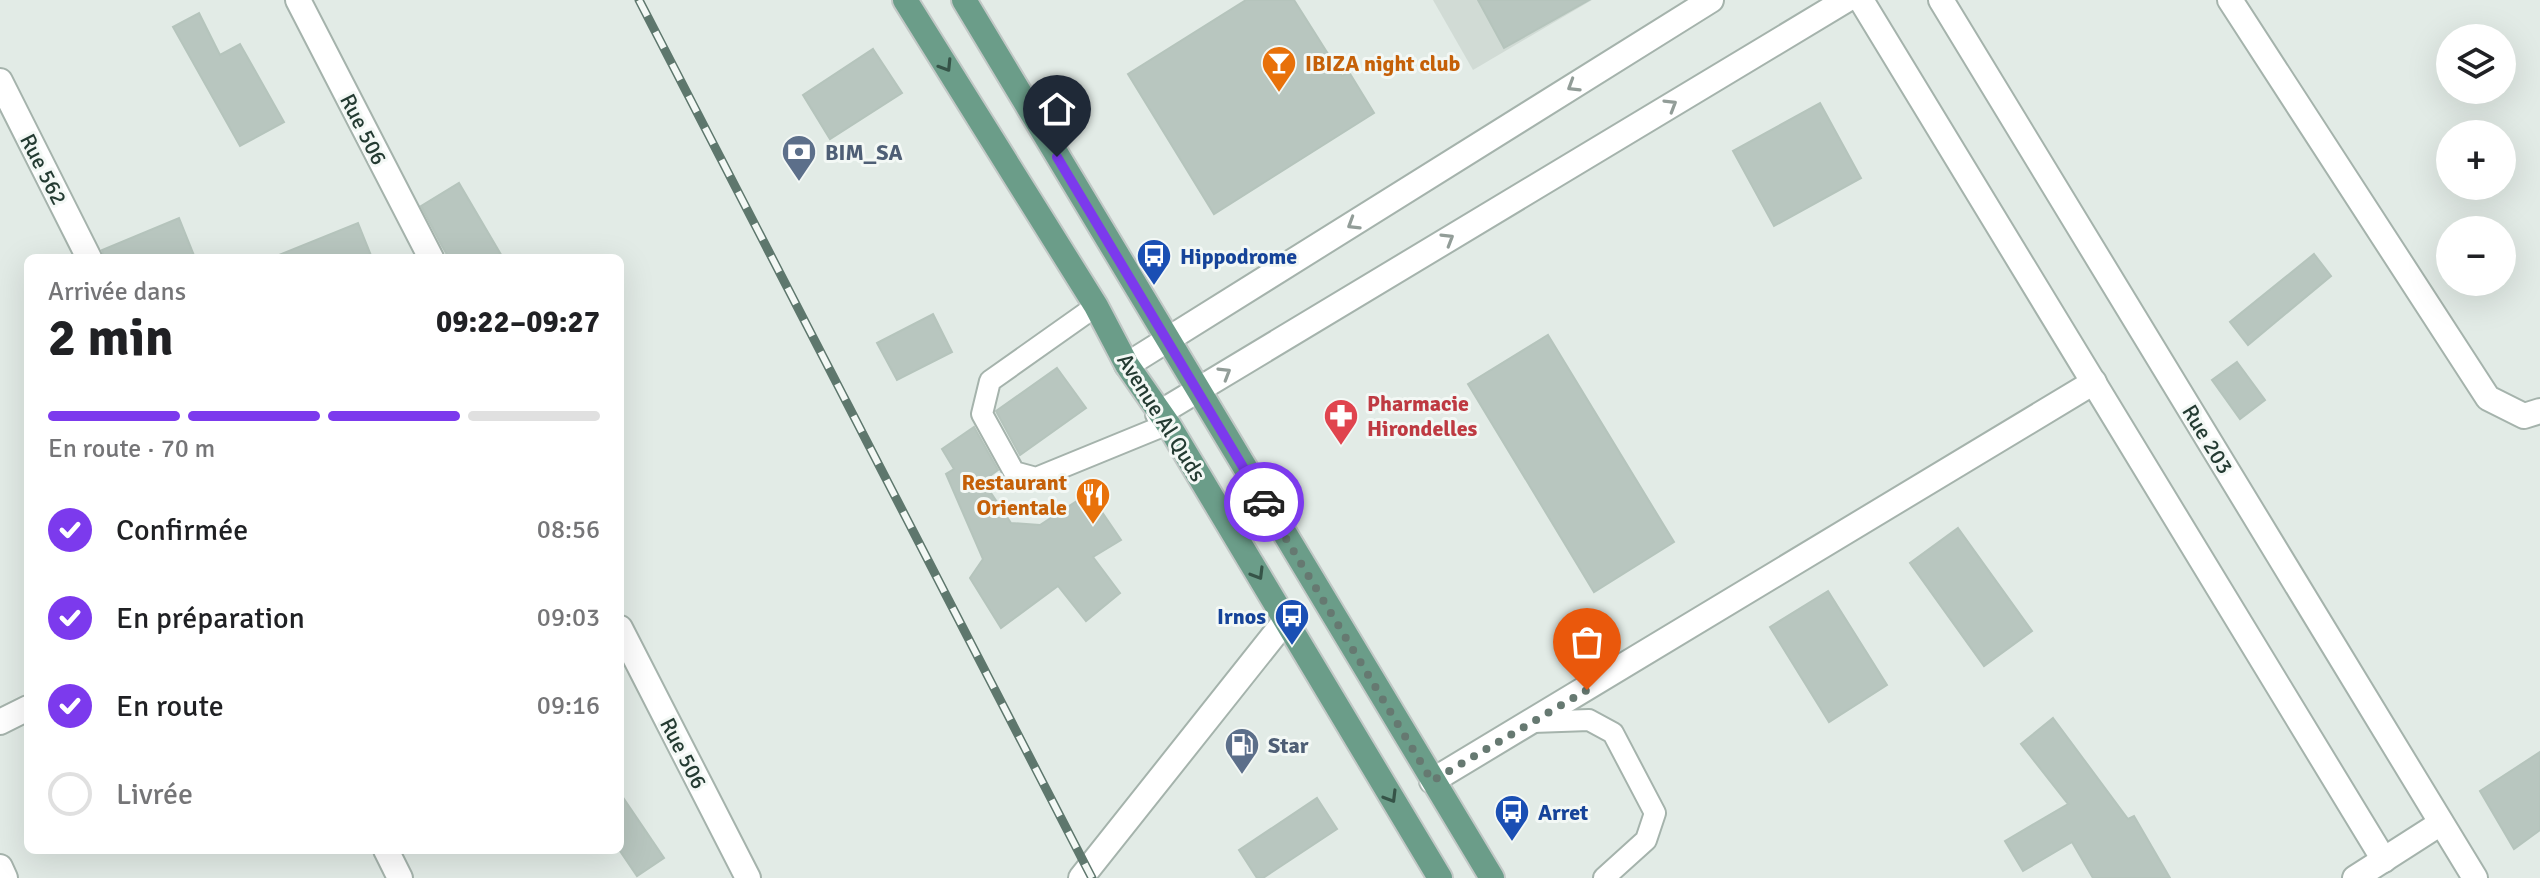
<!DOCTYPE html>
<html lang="fr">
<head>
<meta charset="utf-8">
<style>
  :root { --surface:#fff; --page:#f6f6f6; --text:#202124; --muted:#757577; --line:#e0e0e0; --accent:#7c3aed }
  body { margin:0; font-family:Signika,sans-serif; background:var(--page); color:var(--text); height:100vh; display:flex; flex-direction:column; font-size:30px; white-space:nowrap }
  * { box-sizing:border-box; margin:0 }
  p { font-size:26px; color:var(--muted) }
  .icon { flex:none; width:44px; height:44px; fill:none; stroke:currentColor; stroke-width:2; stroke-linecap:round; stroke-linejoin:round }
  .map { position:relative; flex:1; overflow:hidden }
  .side { position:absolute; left:24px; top:254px; width:600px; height:600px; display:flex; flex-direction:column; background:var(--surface); border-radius:12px; box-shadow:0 8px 32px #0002 }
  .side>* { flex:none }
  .controls { position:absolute; left:2436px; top:24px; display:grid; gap:16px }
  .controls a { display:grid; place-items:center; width:80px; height:80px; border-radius:50%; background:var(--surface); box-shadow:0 8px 32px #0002; font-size:40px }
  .pin { position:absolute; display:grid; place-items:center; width:68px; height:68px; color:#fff; margin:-82px -34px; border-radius:50% 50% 50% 0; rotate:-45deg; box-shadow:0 0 8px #0007 }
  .pin .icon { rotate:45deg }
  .courier { position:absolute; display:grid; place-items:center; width:80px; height:80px; margin:-40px; border:6px solid #7c3aed; border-radius:50%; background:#fff; color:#222; box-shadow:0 2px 10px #0007 }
  .overview em { font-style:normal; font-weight:700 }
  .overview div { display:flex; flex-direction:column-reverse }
  .overview { display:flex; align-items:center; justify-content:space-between; height:136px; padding:0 24px }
  h1 { font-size:52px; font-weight:700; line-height:60px }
  .bar { display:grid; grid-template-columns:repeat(4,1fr); gap:12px 8px; align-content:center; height:96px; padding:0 24px }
  .bar i { height:10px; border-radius:6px; background:var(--line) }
  .bar .active { background:var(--accent) }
  .bar p { grid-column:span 4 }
  ol { padding:0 24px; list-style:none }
  li { display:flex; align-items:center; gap:24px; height:88px }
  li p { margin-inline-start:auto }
  li .icon { padding:8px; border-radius:50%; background:var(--accent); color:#fff; stroke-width:4 }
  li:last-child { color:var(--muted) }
  li i { width:44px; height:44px; border:4px solid var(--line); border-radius:50% }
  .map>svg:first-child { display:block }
  .built { fill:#d1dbd5 }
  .building { fill:#b8c6bf; stroke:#b5c4bc; stroke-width:2 }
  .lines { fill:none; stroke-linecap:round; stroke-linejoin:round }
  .service-casing { stroke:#a5b3ac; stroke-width:24 }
  .minor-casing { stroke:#a5b3ac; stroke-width:28 }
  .primary-casing { stroke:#c2c8c6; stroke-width:28 }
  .service { stroke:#fff; stroke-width:20 }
  .minor { stroke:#fff; stroke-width:24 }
  .primary { stroke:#6b9d89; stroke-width:24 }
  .rail-casing { stroke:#5e776d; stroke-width:9 }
  .rail { stroke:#f3f8f5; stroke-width:6; stroke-dasharray:18; stroke-linecap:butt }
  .oneway { stroke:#365448 }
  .oneway2 { stroke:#929d98 }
  .done { stroke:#667971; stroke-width:8; stroke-dasharray:0 14.4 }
  .route { stroke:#7c3aed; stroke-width:10 }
  .labels { text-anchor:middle; stroke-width:6; stroke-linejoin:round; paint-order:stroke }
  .food-label { font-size:22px; font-weight:bold; fill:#c56008; stroke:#f3f8f5; text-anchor:start }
  .street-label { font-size:22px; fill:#243b32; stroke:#f3f8f5 }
  .service-label { font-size:22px; font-weight:bold; fill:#4e5e75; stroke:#f3f8f5; text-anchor:start }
  .transit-label { font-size:22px; font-weight:bold; fill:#164399; stroke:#f3f8f5; text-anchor:start }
  .health-label { font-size:22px; font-weight:bold; fill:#be3a42; stroke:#f3f8f5; text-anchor:start }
</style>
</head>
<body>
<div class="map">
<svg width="2540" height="878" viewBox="0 0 2540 878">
  <rect width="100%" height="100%" fill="#e2ebe6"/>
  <polygon class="built" points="1433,0 1592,0 1473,70"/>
  <g class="building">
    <polygon points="1246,0 1294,0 1342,76 1349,72 1374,113 1214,214 1128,74"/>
    <polygon points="1478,0 1589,0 1504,48"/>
    <polygon points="199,13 220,55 240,44 284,122 240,146 173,27"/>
    <polygon points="873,49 902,93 830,139 803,95"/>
    <polygon points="1820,103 1861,178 1774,226 1733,151"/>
    <polygon points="459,183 503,258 449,258 442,246 421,206"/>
    <polygon points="179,218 195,258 104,258 102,250"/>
    <polygon points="358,223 372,258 275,258 274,257"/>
    <polygon points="2314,254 2331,276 2248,345 2230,322"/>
    <polygon points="933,314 952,352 897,380 877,343"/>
    <polygon points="1548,335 1674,542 1594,592 1468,384"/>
    <polygon points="2237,362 2265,400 2240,419 2212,380"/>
    <polygon points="1057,368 1086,408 1020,455 996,411"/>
    <polygon points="974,427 998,470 983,481 1011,523 1040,525 1089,493 1121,540 1093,557 1120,593 1086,621 1058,586 1001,628 970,578 983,559 946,474 954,469 942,449"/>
    <polygon points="1958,528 2032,631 1984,666 1910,563"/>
    <polygon points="1828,591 1887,685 1829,722 1770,627"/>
    <polygon points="2053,718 2128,819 2134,816 2170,878 2093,878 2072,842 2023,871 2005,841 2068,804 2021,744"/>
    <polygon points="2540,752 2540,830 2514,849 2480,791"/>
    <polygon points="620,793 664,858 637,876 620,851"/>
    <polygon points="1317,798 1337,829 1263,878 1257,878 1239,850"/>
  </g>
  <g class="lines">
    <defs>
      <g id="service">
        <polyline points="1096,306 990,381 982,414 1014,472 1036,478 1168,424"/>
        <polyline points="1533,722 1589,720 1613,733 1655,813 1646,840 1604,878"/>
      </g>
      <g id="minor">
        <polyline points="298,0 431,258"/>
        <polyline points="1861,0 2384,860"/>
        <polyline points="1941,0 2475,878"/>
        <polyline points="2230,0 2488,398 2524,416 2540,411"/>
        <polyline points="0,81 89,258"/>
        <polyline points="1127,365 1711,0"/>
        <polyline points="1158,414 1846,0"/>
        <polyline points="620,628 748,878"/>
        <polyline points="0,722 28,708"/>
        <polyline points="1432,781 2094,382"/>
        <polyline points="386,850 400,878"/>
        <polyline points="0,867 5,878"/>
        <polyline points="1081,878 1286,620"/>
        <polyline points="2355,878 2441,823"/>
      </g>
      <g id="primary">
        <polyline points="905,0 1096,306 1127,365 1168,424 1440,878"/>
        <polyline points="964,0 1492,878"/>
      </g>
    </defs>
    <use href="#service" class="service-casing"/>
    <use href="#minor" class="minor-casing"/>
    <use href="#primary" class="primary-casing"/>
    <use href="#service" class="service"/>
    <use href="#minor" class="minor"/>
    <use href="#primary" class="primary"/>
    <defs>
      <polyline id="rail" points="639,0 1092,878"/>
    </defs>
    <use href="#rail" class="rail-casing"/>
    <use href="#rail" class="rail"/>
  </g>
  <defs><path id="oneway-chevron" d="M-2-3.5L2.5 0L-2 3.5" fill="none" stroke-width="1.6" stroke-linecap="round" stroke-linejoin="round" transform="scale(2)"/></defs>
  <g class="oneway">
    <use href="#oneway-chevron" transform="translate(946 66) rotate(58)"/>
    <use href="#oneway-chevron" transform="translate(1258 574) rotate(59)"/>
    <use href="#oneway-chevron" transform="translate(1391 797) rotate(59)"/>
  </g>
  <g class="oneway2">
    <use href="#oneway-chevron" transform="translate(1573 86) rotate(148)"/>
    <use href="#oneway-chevron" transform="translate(1671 105) rotate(-31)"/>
    <use href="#oneway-chevron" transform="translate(1353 224) rotate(148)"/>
    <use href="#oneway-chevron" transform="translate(1448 239) rotate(-31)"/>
    <use href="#oneway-chevron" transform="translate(1225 373) rotate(-31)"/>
  </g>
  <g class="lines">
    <polyline class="done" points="1264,502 1432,781 1587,690"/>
    <polyline class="route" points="1057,157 1264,502"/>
  </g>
  <defs>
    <symbol id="bar-pin" viewBox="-11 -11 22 30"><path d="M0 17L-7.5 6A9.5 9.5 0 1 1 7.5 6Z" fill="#e8710a" stroke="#f3f8f5"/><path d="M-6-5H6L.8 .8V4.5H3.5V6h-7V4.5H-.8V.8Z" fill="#fff"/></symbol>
    <symbol id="bank-pin" viewBox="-11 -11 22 30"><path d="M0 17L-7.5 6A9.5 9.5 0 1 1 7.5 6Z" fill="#5c6f8a" stroke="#f3f8f5"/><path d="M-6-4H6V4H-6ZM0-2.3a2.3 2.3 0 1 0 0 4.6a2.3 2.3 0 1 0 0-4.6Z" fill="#fff"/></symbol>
    <symbol id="bus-pin" viewBox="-11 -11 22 30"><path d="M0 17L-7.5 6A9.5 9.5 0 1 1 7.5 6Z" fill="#1a4fb4" stroke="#f3f8f5"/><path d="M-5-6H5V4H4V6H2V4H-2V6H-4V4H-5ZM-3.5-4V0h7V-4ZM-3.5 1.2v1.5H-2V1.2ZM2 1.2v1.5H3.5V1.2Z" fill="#fff"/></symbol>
    <symbol id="pharmacy-pin" viewBox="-11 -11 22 30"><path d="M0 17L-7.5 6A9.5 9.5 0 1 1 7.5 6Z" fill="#e0444e" stroke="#f3f8f5"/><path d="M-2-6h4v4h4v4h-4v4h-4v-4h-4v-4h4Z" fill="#fff"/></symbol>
    <symbol id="restaurant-pin" viewBox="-11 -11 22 30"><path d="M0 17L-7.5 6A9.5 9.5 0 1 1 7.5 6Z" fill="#e8710a" stroke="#f3f8f5"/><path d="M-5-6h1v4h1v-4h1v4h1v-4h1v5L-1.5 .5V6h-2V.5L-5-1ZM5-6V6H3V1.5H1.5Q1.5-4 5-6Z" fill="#fff"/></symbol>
    <symbol id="fuel-pin" viewBox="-11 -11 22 30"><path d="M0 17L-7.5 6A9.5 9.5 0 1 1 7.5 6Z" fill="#5c6f8a" stroke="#f3f8f5"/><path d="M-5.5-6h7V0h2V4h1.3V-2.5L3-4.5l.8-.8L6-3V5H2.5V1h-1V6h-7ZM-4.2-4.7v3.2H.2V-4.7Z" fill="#fff"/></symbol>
  </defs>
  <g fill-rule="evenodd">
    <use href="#bar-pin" x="1259" y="43" width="40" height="54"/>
    <use href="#bank-pin" x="779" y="132" width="40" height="54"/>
    <use href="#bus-pin" x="1134" y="236" width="40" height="54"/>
    <use href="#pharmacy-pin" x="1321" y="396" width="40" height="54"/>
    <use href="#restaurant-pin" x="1073" y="475" width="40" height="54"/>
    <use href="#bus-pin" x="1272" y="596" width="40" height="54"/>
    <use href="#fuel-pin" x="1222" y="725" width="40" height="54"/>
    <use href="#bus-pin" x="1492" y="792" width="40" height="54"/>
  </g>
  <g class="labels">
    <g class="food-label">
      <text x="1305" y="71">IBIZA night club</text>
      <text x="1067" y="490" text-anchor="end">Restaurant<tspan x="1067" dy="25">Orientale</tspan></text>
    </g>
    <g class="street-label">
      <text transform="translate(364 129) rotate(63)" y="8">Rue 506</text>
      <text transform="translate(44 169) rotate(63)" y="8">Rue 562</text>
      <text transform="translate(1162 417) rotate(58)" y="8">Avenue Al Quds</text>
      <text transform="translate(2208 439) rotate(59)" y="8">Rue 203</text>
      <text transform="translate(684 753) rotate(63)" y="8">Rue 506</text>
    </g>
    <g class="service-label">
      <text x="825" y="160">BIM_SA</text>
      <text x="1268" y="753">Star</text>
    </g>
    <g class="transit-label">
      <text x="1180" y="264">Hippodrome</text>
      <text x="1266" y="624" text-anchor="end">Irnos</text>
      <text x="1538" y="820">Arret</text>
    </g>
    <g class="health-label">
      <text x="1367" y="411">Pharmacie<tspan x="1367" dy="25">Hirondelles</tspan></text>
    </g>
  </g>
</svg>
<div class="controls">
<a><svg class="icon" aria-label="layers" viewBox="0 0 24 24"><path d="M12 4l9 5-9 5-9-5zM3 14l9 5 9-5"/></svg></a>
<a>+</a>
<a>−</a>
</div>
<div class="pin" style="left:1587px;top:690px;background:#ea580c"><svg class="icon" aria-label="bag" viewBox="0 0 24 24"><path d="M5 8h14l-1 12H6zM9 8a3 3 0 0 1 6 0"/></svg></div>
<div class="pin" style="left:1057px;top:157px;background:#1f2937"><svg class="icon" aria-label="home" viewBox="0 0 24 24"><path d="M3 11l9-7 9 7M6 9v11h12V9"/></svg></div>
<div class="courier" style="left:1264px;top:502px"><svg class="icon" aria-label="car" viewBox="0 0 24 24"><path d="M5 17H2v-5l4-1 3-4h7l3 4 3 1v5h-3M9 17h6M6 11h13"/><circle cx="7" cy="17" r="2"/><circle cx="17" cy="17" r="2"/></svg></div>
<section class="side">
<div class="overview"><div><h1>2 min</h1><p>Arrivée dans</p></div><em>09:22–09:27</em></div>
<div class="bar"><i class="active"></i><i class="active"></i><i class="active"></i><i></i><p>En route · 70 m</p></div>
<ol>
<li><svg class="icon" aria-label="check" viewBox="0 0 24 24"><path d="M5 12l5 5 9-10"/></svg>Confirmée<p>08:56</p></li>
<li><svg class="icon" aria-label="check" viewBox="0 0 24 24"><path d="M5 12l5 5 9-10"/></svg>En préparation<p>09:03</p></li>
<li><svg class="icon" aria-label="check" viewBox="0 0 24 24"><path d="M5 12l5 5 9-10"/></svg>En route<p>09:16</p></li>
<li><i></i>Livrée</li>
</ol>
</section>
</div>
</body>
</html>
